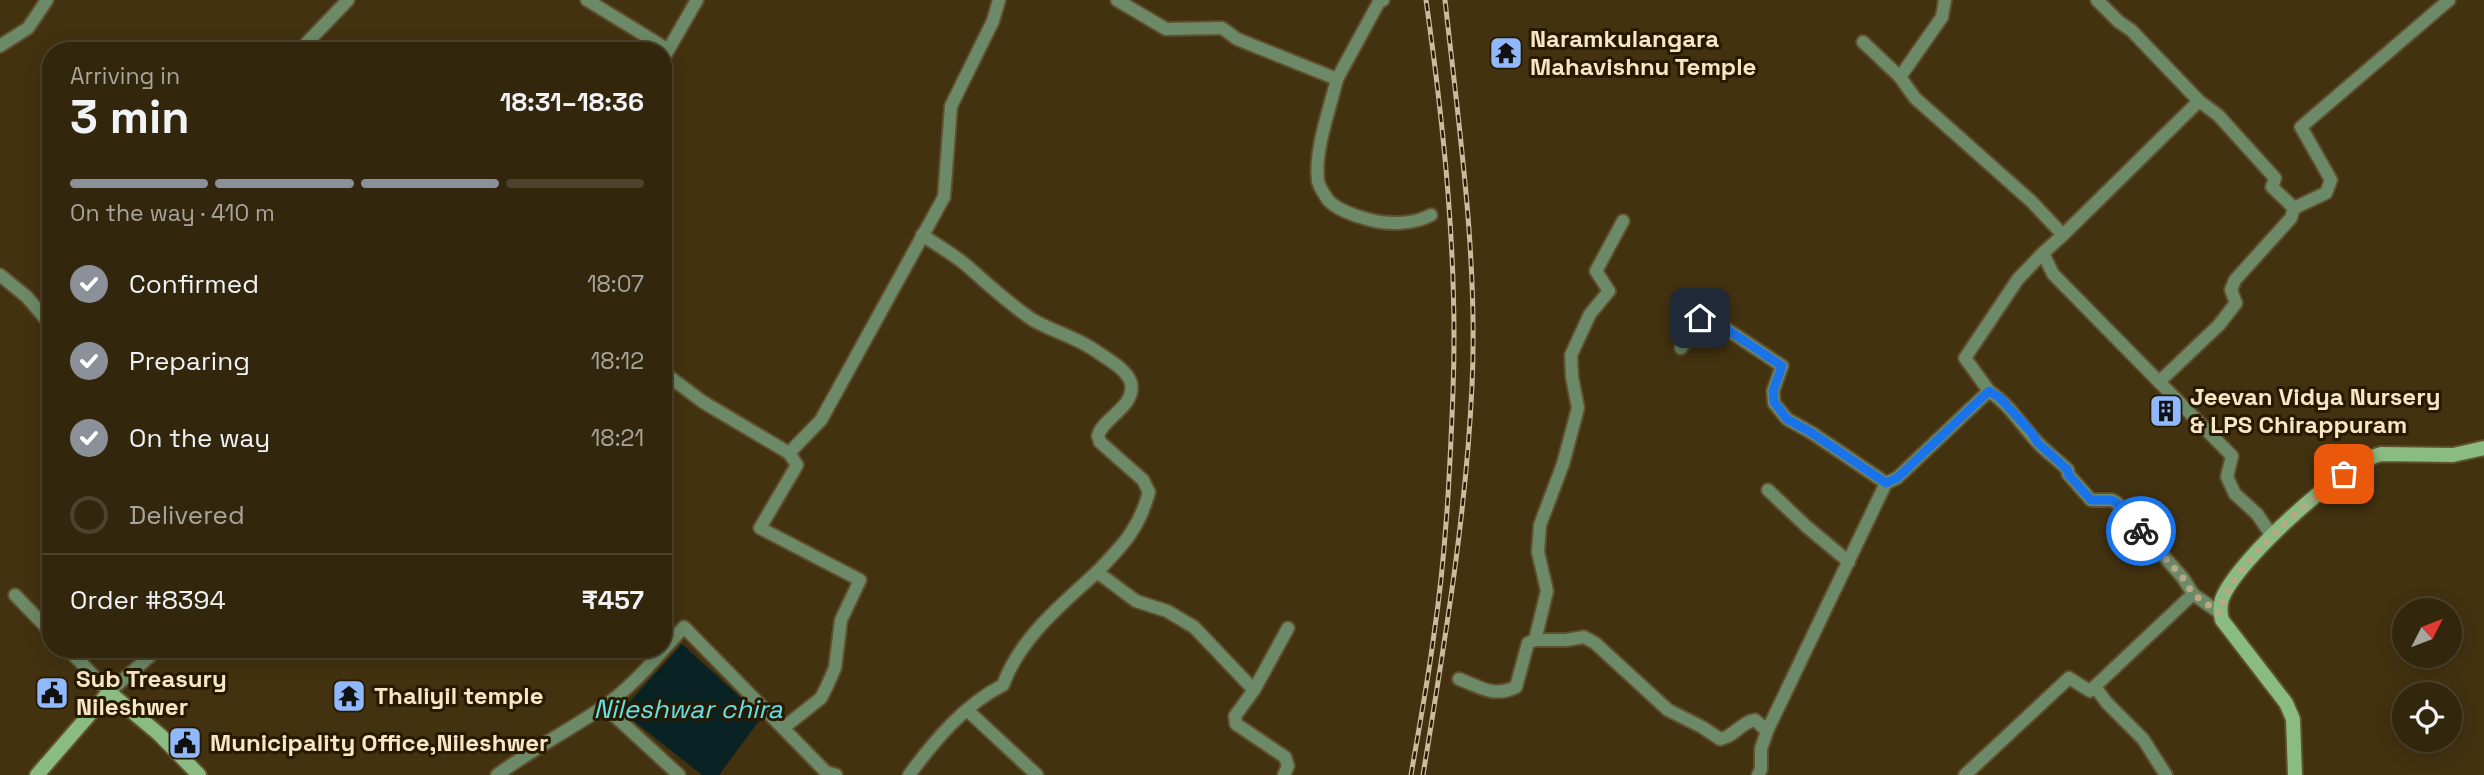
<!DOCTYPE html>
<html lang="en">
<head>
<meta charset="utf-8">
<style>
  :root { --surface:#32260c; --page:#3d321a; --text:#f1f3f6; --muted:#a8a59d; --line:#4d432d; --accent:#8c9099 }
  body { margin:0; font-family:"Space Grotesk",sans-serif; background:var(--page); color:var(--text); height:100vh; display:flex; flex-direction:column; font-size:26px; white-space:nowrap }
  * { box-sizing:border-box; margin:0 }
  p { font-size:23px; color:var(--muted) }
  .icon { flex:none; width:38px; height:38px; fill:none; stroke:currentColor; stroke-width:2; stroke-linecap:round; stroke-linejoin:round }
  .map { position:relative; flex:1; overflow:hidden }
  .sheet { position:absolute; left:42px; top:42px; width:630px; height:616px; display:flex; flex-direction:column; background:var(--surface); border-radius:28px; box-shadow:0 4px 18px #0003,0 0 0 2px var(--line) }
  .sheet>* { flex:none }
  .needle { width:46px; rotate:48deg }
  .buttons { position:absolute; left:2392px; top:598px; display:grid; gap:14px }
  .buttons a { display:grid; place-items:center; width:70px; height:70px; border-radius:50%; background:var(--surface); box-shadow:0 4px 18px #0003,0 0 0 2px var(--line); font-size:35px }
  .pin { position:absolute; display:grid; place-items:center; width:60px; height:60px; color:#fff; margin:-30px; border-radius:14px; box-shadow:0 4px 10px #0006 }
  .courier { position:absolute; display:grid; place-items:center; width:70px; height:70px; margin:-35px; border:5px solid #1a73e8; border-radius:50%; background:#fff; color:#222; box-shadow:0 2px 9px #0007 }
  .head em { font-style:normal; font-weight:700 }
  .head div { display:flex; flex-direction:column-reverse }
  .head { display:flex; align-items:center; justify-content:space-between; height:119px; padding:0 28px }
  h1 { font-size:46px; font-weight:700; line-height:52px }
  .bar { display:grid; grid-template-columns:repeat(4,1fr); gap:10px 7px; align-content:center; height:84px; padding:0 28px }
  .bar i { height:9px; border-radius:5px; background:var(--line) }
  .bar .on { background:var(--accent) }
  .bar p { grid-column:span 4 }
  .line { display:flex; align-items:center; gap:18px; padding:0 28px; border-top:2px solid var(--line) }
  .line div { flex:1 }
  ol { padding:0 28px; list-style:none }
  li { display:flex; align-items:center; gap:21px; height:77px }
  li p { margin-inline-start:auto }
  li .icon { padding:7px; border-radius:50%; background:var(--accent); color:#fff; stroke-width:4 }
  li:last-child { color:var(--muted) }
  li i { width:38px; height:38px; border:4px solid var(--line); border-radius:50% }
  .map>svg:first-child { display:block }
  .water { fill:#092325 }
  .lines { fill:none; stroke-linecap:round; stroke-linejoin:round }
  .street-casing { stroke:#604f2d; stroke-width:16 }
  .secondary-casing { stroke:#604f2d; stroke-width:18 }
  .street { stroke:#6c8a67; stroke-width:12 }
  .secondary { stroke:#89bb82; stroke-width:14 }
  .rail-casing { stroke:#ccba9a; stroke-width:5 }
  .rail { stroke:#271a01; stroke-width:2.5; stroke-dasharray:8; stroke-linecap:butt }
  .done { stroke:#b9a786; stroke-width:7; stroke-dasharray:0 12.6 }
  .route { stroke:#1a73e8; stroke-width:9 }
  .labels { text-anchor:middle; stroke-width:6; stroke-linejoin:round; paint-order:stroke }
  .poi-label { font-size:24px; font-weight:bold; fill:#f8e6c6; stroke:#271a01; text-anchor:start }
  .water-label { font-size:26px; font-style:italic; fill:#64e0e8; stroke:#271a01 }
</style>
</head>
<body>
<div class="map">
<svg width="2484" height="775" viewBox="0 0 2484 775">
  <rect width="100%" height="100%" fill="#433210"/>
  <polygon class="water" points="682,644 762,717 719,775 702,775 621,711"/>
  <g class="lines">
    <defs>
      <g id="street">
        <polyline points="587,0 667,49"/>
        <polyline points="1117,0 1166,29 1222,28 1237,39 1337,79 1379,2 1383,0"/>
        <polyline points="1945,0 1942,17 1900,77 1915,98 2031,201 2063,235 2043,253 2053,274 2232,456 2227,477 2235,494 2257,514 2272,536"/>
        <polyline points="2097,0 2119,22 2131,30 2199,101"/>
        <polyline points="1863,42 1900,77"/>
        <polyline points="0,46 28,28 47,0"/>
        <polyline points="299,51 348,0"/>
        <polyline points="663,59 697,0"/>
        <path d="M1337 79C1330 108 1314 151 1318 181 1319 187 1325 195 1328 200 1336 209 1355 216 1367 219 1387 225 1412 225 1431 215"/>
        <polyline points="2294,208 2326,193 2331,180 2301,127 2449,0"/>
        <path d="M922 235C937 245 953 254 966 265 988 284 1009 304 1033 320 1054 332 1076 337 1096 351 1107 359 1127 369 1131 383 1136 407 1103 417 1098 436L1100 442 1143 480 1149 492C1139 529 1123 545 1097 572"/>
        <polyline points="2063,235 2199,101 2218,115 2275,178 2272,187 2294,208 2291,218 2235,280 2231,290 2236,303 2219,325 2159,382"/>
        <polyline points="0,275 27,297 51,325"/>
        <path d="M1681 348 1700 318 1707 316 1782 366 1773 391 1774 403 1787 419 1812 433 1886 483 1897 478 1989 391C2010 405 2022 426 2039 444 2048 453 2059 461 2068 470V474L2091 500H2112L2117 503 2183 578 2193 594"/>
        <polyline points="663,372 703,402 789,453 797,465 760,528 860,580 841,620 835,668 827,686 821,698 787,725 785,729"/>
        <polyline points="1989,391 1965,358 2018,279 2043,253"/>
        <polyline points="789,453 821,420 944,197 951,106 993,21 999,0"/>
        <polyline points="1768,490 1807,527 1849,562"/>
        <polyline points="15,595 51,632"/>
        <polyline points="1535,640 1547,591 1538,552 1540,525 1563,464 1578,408 1572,377 1571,355 1590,314 1609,291 1596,271 1623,221"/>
        <polyline points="68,649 109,692 158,649"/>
        <path d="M1459 679C1481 687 1493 698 1516 687L1528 643 1535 640H1566L1584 637 1595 643 1668 710 1702 727 1720 739C1734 737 1741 722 1755 720L1767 731"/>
        <polyline points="2095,687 2107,703 2143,739 2166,775"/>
        <polyline points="1254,690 1288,628"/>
        <polyline points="604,706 679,775"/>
        <polyline points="967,710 1037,775"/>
        <path d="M497 775C531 750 568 731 603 707 634 686 659 654 684 627L826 772 836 775"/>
        <path d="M909 775C935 740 964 705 1003 685 1020 638 1061 605 1097 572L1136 601 1167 611 1194 627 1254 690 1235 716 1236 724 1285 757 1288 766 1284 775"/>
        <polyline points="1758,775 1761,769 1761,749 1767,731 1886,483"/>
        <polyline points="1965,775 2069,678 2090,691 2193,594 2220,613"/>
      </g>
      <g id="secondary">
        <polyline points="37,775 109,692 160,735 199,775"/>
        <path d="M2295 775 2293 719 2286 703 2222 620C2220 613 2220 606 2222 599 2236 561 2343 464 2381 454L2453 455 2484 448"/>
      </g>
    </defs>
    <use href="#street" class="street-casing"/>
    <use href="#secondary" class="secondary-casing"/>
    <use href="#street" class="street"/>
    <use href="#secondary" class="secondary"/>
    <defs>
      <g id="rail">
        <path d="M1411 775C1419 728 1428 681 1434 634 1446 554 1450 471 1453 391 1458 262 1444 127 1426 0"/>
        <path d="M1423 775C1444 646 1466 517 1472 386 1478 257 1459 128 1445 0"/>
      </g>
    </defs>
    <use href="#rail" class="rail-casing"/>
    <use href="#rail" class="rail"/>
  </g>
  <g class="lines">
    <path class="done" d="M2141 531 2183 578 2193 594 2220 613C2225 569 2309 501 2344 474"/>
    <polyline class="route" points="1700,318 1707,316 1782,366 1773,391 1774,402 1787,419 1812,433 1886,483 1897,478 1989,391 2000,398 2031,432 2038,443 2068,470 2068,474 2091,500 2112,500 2117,503 2141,531"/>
  </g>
  <defs>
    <symbol id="temple-square" viewBox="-11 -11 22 22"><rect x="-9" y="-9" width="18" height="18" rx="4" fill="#90b8fd" stroke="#271a01"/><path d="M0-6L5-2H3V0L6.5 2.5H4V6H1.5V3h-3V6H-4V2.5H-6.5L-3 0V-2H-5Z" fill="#111"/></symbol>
    <symbol id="building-square" viewBox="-11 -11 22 22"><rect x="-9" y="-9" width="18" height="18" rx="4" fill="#90b8fd" stroke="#271a01"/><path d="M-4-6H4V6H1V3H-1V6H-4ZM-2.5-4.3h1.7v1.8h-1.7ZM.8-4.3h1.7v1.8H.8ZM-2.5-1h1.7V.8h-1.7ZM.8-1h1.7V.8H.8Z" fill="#111"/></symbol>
    <symbol id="civic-square" viewBox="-11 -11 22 22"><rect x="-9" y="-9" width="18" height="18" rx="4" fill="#90b8fd" stroke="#271a01"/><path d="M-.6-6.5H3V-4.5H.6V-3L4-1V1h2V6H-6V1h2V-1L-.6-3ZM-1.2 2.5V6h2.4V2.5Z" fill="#111"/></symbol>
  </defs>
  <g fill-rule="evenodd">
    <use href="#temple-square" x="1487" y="34" width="38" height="38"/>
    <use href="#building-square" x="2147" y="392" width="38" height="38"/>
    <use href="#civic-square" x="33" y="674" width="38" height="38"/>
    <use href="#temple-square" x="330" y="677" width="38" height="38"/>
    <use href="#civic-square" x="166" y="724" width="38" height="38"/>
  </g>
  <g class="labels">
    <g class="poi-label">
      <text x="1530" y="47">Naramkulangara<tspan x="1530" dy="28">Mahavishnu Temple</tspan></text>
      <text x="2190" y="405">Jeevan Vidya Nursery<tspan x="2190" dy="28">&amp; LPS Chirappuram</tspan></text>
      <text x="76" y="687">Sub Treasury<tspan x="76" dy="28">Nileshwer</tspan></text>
      <text x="374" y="704">Thaliyil temple</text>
      <text x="210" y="751">Municipality Office,Nileshwer</text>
    </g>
    <g class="water-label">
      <text x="688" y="718">Nileshwar chira</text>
    </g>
  </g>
</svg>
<div class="buttons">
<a><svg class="needle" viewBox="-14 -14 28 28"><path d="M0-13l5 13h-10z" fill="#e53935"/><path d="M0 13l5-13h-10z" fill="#a8a59d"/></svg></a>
<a><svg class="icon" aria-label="locate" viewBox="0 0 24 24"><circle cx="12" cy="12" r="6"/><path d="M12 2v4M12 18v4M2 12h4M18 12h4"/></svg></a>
</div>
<div class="pin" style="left:2344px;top:474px;background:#ea580c"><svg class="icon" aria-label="bag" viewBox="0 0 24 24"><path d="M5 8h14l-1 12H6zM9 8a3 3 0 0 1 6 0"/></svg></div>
<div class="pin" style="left:1700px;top:318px;background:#1f2937"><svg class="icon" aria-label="home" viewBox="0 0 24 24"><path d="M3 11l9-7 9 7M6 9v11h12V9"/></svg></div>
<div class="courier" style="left:2141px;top:531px"><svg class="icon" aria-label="bike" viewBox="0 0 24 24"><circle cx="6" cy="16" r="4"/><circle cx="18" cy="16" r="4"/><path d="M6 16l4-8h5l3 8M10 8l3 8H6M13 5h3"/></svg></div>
<section class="sheet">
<div class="head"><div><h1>3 min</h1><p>Arriving in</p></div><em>18:31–18:36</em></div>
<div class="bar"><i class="on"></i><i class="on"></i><i class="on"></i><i></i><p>On the way · 410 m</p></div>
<ol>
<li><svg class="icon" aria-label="check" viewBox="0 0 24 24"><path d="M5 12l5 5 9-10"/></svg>Confirmed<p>18:07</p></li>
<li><svg class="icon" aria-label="check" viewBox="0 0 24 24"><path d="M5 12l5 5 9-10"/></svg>Preparing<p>18:12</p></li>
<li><svg class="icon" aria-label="check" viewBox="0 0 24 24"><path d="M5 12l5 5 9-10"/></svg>On the way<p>18:21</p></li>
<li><i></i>Delivered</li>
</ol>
<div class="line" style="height:91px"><div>Order #8394</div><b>₹457</b></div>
</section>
</div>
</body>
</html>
